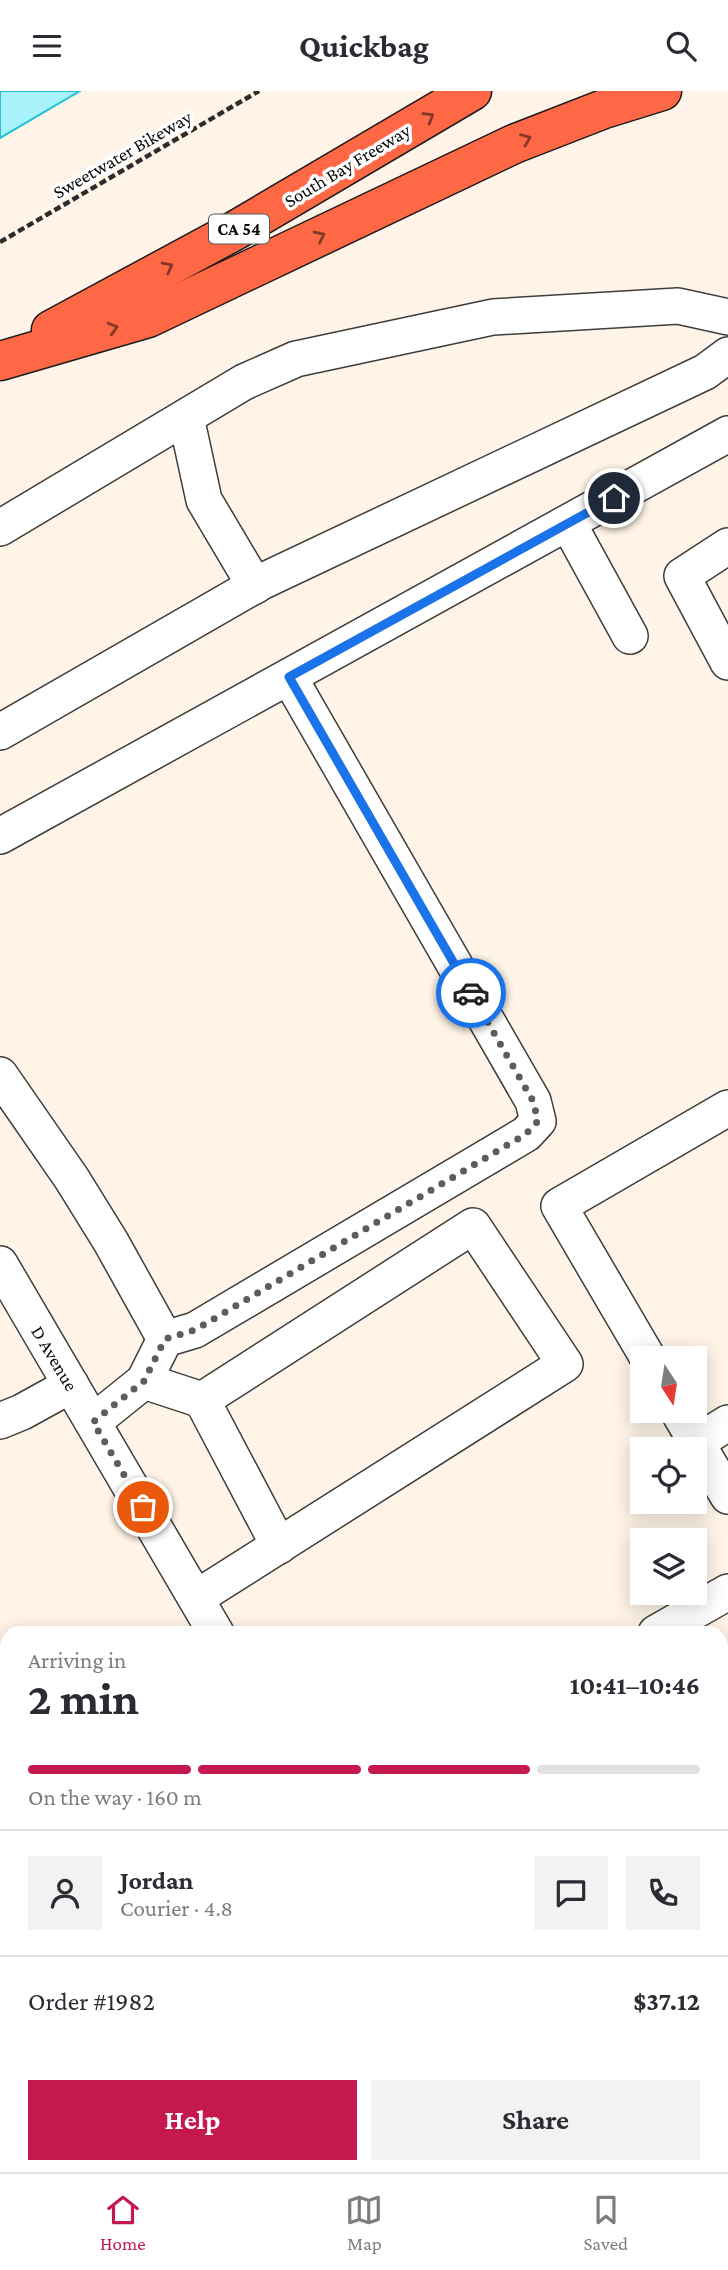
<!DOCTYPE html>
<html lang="en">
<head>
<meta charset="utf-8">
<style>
  :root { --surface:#fff; --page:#f2f2f3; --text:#2b2b33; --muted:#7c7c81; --line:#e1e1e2; --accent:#c4184f }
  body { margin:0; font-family:"Crimson Pro",serif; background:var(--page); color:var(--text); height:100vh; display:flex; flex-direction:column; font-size:26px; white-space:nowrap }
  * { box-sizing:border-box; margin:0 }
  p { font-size:23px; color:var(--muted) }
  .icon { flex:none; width:38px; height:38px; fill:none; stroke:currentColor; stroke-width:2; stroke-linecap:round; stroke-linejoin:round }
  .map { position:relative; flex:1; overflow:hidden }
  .details { position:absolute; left:0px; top:1535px; width:728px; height:548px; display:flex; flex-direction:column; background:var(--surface); border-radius:21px 21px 0 0; box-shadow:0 4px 18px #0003 }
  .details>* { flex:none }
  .needle { width:46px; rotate:168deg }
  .tools { position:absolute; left:630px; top:1255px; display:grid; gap:14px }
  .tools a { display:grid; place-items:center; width:77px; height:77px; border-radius:0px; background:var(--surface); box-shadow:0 4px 18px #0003; font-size:35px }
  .pin { position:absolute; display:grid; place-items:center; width:60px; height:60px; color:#fff; margin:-30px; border:4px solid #fff; border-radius:50%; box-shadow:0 2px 7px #0007 }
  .courier { position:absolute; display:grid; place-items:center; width:70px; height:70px; margin:-35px; border:5px solid #1a73e8; border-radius:50%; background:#fff; color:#222; box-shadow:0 2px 9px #0007 }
  .overview em { font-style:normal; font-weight:700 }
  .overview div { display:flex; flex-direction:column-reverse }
  .overview { display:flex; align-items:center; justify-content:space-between; height:119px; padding:0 28px }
  h1 { font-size:46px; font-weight:700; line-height:52px }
  .bar { display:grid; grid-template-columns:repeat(4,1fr); gap:10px 7px; align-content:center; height:84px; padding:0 28px }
  .bar i { height:9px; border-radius:5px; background:var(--line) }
  .bar .active { background:var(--accent) }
  .bar p { grid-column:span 4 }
  .line { display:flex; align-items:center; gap:18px; padding:0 28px; border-top:2px solid var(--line) }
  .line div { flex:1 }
  .round { display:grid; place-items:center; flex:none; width:74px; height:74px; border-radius:0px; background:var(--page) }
  .cta { display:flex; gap:14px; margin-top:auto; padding:14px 28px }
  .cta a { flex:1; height:80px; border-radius:0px; background:var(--accent); color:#fff; font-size:28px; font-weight:700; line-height:80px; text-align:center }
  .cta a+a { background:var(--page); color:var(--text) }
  header { display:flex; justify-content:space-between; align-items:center; height:91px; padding:0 28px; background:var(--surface); font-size:32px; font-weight:700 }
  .tab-bar { display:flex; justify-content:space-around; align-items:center; height:98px; border-top:2px solid var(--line); background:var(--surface); font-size:19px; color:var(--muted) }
  .tab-bar a { display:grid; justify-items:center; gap:4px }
  .tab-bar .active { color:var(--accent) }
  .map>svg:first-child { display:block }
  .water { fill:#a7f2fb; stroke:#28c1d8; stroke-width:2 }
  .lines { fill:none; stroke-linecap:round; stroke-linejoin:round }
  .minor-casing { stroke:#3d3d3d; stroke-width:38 }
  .major-casing { stroke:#1b1b1b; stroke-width:41 }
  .highway-casing { stroke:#1b1b1b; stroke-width:41 }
  .path { stroke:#2c2c2c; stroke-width:4.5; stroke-dasharray:7 3.5; stroke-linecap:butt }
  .minor { stroke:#fff; stroke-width:35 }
  .major { stroke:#ffa957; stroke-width:38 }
  .highway { stroke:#ff6845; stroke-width:38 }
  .oneway { stroke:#843928 }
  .done { stroke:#605c57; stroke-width:7; stroke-dasharray:0 12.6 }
  .route { stroke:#1a73e8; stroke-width:9 }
  .labels { text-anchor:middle; stroke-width:7; stroke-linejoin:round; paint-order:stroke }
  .shield { fill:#fff; stroke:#545454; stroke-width:2 }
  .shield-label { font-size:18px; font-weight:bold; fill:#0a0a0a }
  .street-label { font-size:19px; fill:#0a0a0a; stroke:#fff }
</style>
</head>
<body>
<header><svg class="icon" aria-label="menu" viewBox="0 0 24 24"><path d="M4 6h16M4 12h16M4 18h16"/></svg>Quickbag<svg class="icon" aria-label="search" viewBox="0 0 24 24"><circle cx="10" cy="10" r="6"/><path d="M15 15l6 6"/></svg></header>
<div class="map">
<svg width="728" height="2081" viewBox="0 0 728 2081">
  <rect width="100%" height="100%" fill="#fff4e7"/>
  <polygon class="water" points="0,0 80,0 0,47"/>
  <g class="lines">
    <defs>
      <g id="minor">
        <polyline points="186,326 204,409 255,495"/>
        <polyline points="568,432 630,545"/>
        <polyline points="0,437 244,291 296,268 493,226 678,215 728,226"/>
        <polyline points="728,455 682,485 728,571"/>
        <polyline points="0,641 261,491 705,281 728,264"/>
        <polyline points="0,745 728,343"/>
        <polyline points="0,984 72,1088 111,1151 165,1248"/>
        <polyline points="0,1173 216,1542"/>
        <polyline points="648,1267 559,1115 728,1017"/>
        <polyline points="144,1290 165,1248 195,1239 526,1043 538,1030 533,1010 289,586"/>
        <polyline points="202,1309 279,1455"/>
        <polyline points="678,1320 728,1405"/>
        <polyline points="0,1330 22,1321 71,1294"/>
        <polyline points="93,1331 144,1290 202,1309 473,1135 565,1273 196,1507"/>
        <polyline points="697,1351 728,1332"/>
        <polyline points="656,1542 728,1501"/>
        <polyline points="721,1944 728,1956"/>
        <polyline points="101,2076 104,2081"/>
        <polyline points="528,2076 531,2081"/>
      </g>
      <g id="major">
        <polyline points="721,1992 728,1988"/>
        <polyline points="574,2081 583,2076"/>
      </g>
      <g id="highway">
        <polyline points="51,239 236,139 472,0"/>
        <polyline points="0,270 148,227 514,53 604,18 662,0"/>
      </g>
    </defs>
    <use href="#minor" class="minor-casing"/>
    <use href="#major" class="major-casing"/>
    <use href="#highway" class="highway-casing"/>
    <polyline class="path" points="0,151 259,0"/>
    <use href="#minor" class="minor"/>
    <use href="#major" class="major"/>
    <use href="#highway" class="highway"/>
  </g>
  <defs><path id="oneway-chevron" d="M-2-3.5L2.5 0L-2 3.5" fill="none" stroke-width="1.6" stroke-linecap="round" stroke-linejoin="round" transform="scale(1.75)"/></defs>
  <g class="oneway">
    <use href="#oneway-chevron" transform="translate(429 26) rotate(-31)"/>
    <use href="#oneway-chevron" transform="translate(526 48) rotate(-22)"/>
    <use href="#oneway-chevron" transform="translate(320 145) rotate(-26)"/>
    <use href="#oneway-chevron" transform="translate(168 176) rotate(-28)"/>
    <use href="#oneway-chevron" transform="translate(113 237) rotate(-16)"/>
  </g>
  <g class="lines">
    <polyline class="done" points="143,1416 93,1331 144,1290 165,1248 195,1239 526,1043 538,1030 533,1010 471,902"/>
    <polyline class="route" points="471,902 289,586 614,407"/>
  </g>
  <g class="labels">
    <rect class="shield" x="209" y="123.5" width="60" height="29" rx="5"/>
    <g class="shield-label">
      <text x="239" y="144">CA 54</text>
    </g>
    <g class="street-label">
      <text transform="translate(122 63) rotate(-30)" y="7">Sweetwater Bikeway</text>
      <text transform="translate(347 74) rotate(-31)" y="7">South Bay Freeway</text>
      <text transform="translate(55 1267) rotate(59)" y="7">D Avenue</text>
    </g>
  </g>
</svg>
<div class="tools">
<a><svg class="needle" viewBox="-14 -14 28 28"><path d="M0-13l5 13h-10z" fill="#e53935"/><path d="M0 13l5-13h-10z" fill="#7c7c81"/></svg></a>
<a><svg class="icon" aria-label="locate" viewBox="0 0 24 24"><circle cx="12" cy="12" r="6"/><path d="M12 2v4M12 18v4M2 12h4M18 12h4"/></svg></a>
<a><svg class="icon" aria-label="layers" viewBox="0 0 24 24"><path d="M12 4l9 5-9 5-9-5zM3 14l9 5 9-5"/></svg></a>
</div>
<div class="pin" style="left:143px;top:1416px;background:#ea580c"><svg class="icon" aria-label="bag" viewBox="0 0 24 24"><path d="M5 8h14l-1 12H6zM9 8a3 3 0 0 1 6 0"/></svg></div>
<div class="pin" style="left:614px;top:407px;background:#1f2937"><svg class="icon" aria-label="home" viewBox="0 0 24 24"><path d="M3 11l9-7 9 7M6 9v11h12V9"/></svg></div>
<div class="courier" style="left:471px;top:902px"><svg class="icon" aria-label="car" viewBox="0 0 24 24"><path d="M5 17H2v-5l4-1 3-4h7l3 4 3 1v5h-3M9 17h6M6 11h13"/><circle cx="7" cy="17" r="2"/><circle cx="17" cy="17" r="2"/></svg></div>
<section class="details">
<div class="overview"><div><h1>2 min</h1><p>Arriving in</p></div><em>10:41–10:46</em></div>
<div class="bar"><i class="active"></i><i class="active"></i><i class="active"></i><i></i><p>On the way · 160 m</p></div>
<div class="line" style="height:126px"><a class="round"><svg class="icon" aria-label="person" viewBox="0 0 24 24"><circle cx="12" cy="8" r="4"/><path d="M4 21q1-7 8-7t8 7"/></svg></a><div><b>Jordan</b><p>Courier · 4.8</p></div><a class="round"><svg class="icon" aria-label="chat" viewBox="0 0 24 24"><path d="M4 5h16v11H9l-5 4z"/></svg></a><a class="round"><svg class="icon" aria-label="phone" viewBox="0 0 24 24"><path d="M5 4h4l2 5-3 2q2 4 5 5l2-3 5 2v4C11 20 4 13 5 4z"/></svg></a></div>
<div class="line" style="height:91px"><div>Order #1982</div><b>$37.12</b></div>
<div class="cta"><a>Help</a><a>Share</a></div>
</section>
</div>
<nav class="tab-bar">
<a class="active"><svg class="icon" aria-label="home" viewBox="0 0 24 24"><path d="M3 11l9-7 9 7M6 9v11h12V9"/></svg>Home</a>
<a><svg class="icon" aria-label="map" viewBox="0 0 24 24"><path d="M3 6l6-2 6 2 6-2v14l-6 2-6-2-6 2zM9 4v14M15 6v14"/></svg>Map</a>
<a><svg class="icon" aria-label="saved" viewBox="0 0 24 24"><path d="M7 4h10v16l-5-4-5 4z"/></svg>Saved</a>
</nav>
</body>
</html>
